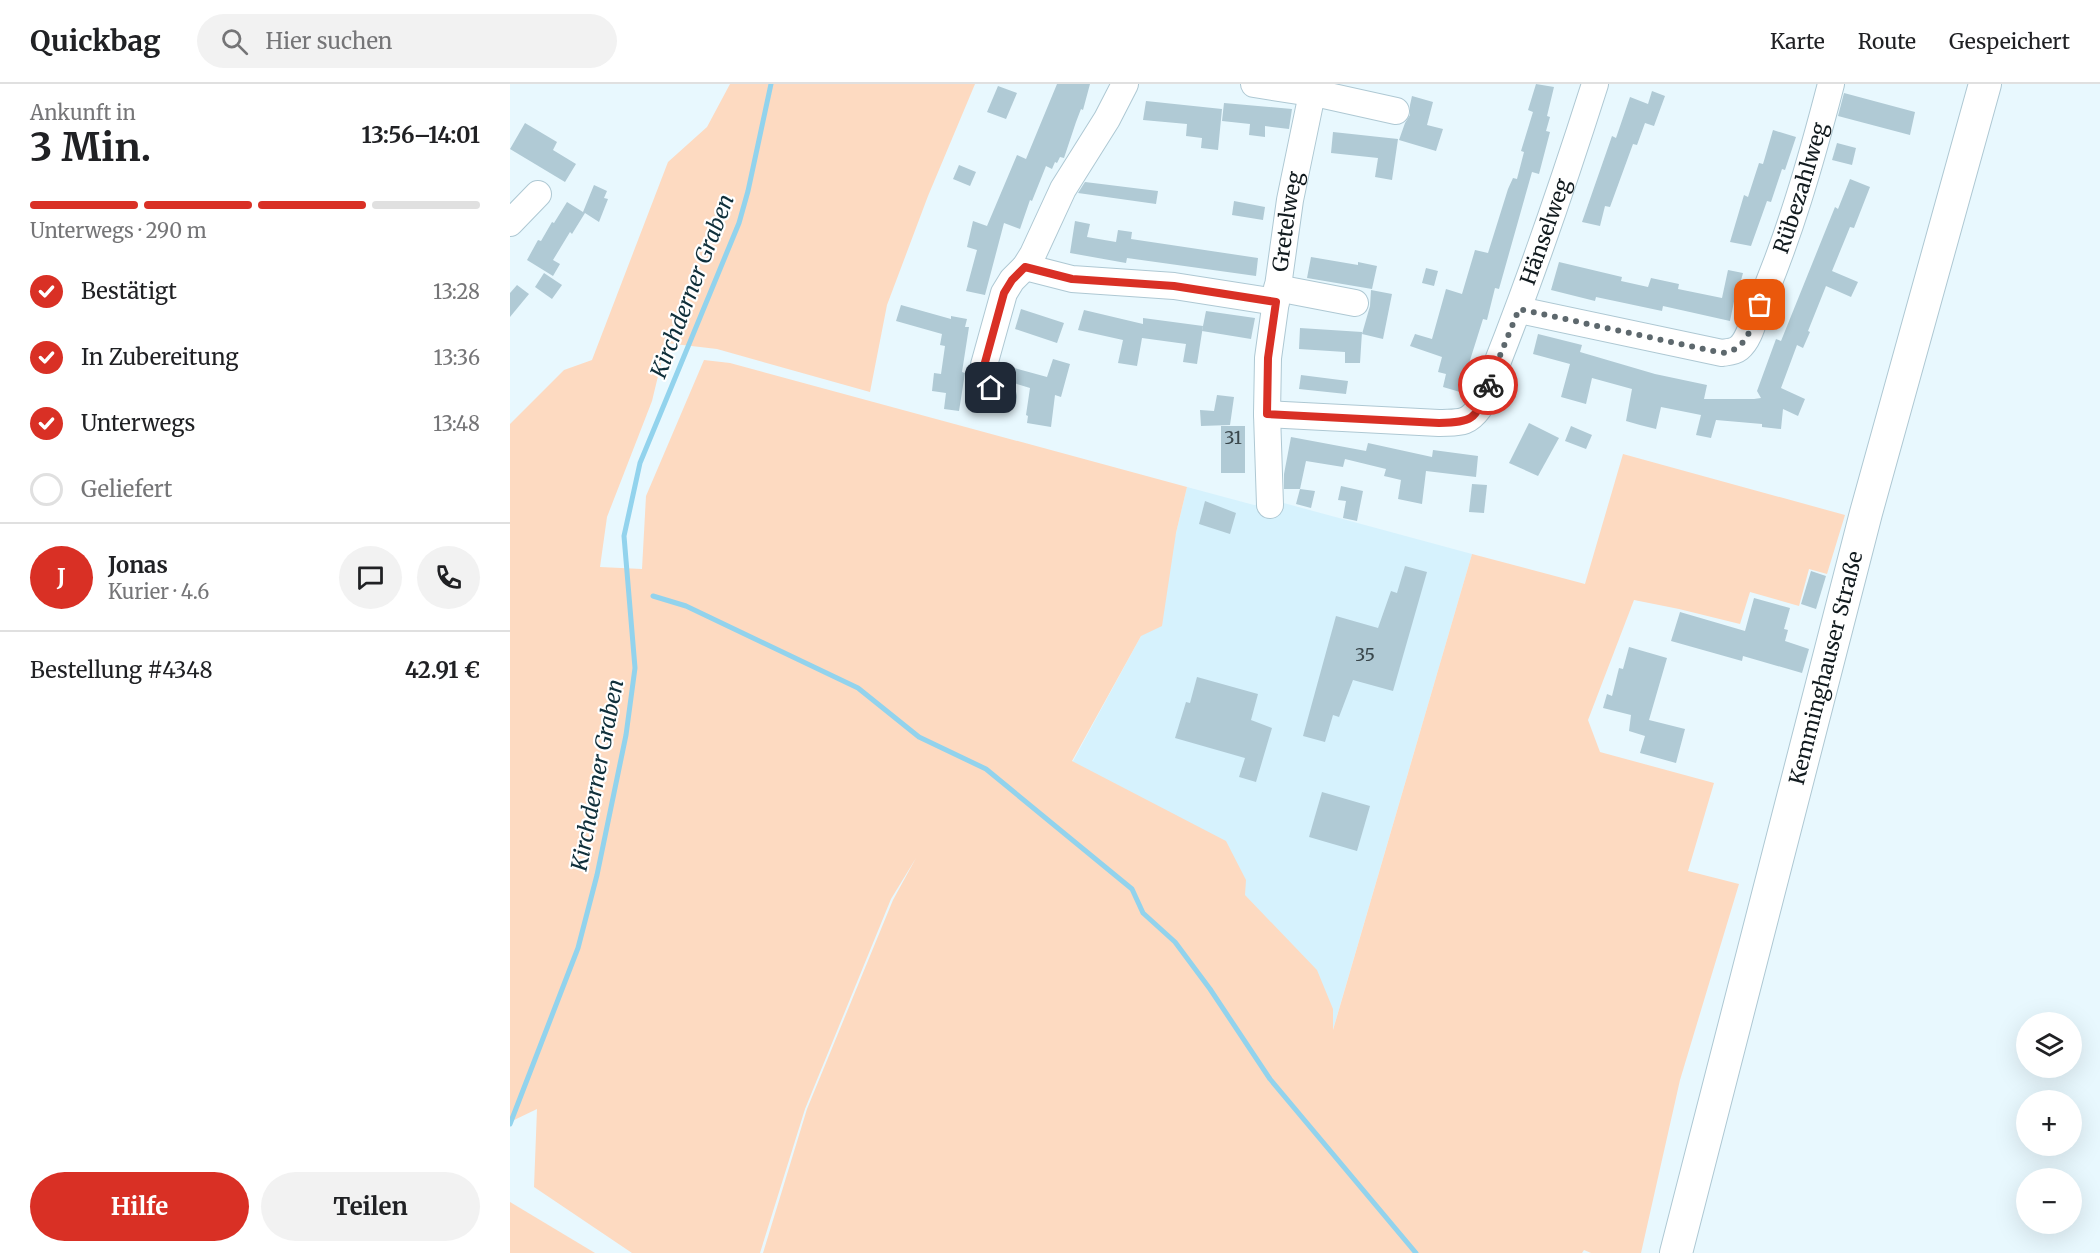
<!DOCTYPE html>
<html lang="de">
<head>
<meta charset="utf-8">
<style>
  :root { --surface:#fff; --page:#f2f2f2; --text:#202124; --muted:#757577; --line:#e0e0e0; --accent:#d93025 }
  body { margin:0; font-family:Merriweather,serif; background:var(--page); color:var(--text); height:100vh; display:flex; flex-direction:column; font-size:22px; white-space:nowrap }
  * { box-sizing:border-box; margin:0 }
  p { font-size:20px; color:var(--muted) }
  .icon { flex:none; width:33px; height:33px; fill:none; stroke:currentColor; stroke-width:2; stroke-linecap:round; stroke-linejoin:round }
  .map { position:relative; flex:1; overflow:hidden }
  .side { display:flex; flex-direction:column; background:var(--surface); width:510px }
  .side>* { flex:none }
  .buttons { position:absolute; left:1506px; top:928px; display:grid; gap:12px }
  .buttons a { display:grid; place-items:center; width:66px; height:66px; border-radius:50%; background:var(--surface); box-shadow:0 6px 24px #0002; font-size:30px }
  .pin { position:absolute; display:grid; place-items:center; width:51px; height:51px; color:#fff; margin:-26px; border-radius:12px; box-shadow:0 3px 9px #0006 }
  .courier { position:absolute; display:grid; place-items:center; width:60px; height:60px; margin:-30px; border:4px solid #d93025; border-radius:50%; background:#fff; color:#222; box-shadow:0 2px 8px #0007 }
  .summary em { font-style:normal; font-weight:700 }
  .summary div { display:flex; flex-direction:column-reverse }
  .summary { display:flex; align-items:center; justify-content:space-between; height:102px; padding:0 30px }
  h1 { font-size:39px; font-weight:700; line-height:45px }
  .bar { display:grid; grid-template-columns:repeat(4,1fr); gap:9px 6px; align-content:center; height:72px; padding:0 30px }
  .bar i { height:8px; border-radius:4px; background:var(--line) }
  .bar .selected { background:var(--accent) }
  .bar p { grid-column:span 4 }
  .line { display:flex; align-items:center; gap:15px; padding:0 30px; border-top:2px solid var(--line) }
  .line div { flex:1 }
  .round { display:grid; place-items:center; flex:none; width:63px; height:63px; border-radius:32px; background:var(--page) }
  ol { padding:0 30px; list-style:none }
  li { display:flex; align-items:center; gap:18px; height:66px }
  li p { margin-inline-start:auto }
  li .icon { padding:6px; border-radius:50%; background:var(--accent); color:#fff; stroke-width:4 }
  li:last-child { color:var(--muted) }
  li i { width:33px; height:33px; border:3px solid var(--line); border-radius:50% }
  .cta { display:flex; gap:12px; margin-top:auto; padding:12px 30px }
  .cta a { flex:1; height:69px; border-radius:36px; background:var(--accent); color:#fff; font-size:24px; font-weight:700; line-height:69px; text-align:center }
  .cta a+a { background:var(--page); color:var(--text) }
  header { display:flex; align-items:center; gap:36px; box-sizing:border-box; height:84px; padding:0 30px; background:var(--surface); border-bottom:2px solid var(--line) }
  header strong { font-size:28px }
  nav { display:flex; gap:33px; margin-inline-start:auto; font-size:21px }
  .search { width:420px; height:54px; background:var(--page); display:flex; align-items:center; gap:15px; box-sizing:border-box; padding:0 21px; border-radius:33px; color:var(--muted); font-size:22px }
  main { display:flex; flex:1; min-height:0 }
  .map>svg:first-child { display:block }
  .built { fill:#d6f2fd }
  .green { fill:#fddac1 }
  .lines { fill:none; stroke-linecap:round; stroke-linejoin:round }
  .stream { stroke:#92d3ed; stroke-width:5 }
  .building { fill:#b0cad5 }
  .minor-casing { stroke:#aec8d3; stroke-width:28 }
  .major-casing { stroke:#aec8d3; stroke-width:34 }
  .minor { stroke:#fff; stroke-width:26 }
  .major { stroke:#fff; stroke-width:32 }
  .done { stroke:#5d686d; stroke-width:6; stroke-dasharray:0 10.8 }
  .route { stroke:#d93025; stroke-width:8 }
  .labels { text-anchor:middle; stroke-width:4.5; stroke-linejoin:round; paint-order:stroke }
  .number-label { font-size:18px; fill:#3a474c }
  .street-label { font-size:21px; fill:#121b1f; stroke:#fff }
  .water-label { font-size:22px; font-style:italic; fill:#0f2f3a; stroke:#fff }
</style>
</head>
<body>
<header>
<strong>Quickbag</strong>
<div class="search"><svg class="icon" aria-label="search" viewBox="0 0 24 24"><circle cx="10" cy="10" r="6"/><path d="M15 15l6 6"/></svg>Hier suchen</div>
<nav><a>Karte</a><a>Route</a><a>Gespeichert</a></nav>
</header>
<main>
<section class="side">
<div class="summary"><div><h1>3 Min.</h1><p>Ankunft in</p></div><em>13:56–14:01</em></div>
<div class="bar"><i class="selected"></i><i class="selected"></i><i class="selected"></i><i></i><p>Unterwegs · 290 m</p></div>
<ol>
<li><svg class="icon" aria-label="check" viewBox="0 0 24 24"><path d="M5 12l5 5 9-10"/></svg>Bestätigt<p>13:28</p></li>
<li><svg class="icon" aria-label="check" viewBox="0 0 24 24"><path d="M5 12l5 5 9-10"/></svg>In Zubereitung<p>13:36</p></li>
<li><svg class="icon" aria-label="check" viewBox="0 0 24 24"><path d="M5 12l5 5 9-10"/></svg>Unterwegs<p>13:48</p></li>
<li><i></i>Geliefert</li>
</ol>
<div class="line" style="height:108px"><b class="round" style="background:var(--accent);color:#fff">J</b><div><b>Jonas</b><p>Kurier · 4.6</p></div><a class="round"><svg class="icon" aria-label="chat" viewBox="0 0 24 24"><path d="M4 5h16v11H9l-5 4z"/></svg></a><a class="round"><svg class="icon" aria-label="phone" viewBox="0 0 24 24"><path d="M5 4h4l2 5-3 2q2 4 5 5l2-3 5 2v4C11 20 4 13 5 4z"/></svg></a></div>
<div class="line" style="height:78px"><div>Bestellung #4348</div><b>42.91 €</b></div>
<div class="cta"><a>Hilfe</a><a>Teilen</a></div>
</section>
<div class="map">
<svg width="1590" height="1169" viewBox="0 0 1590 1169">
  <rect width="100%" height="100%" fill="#e8f8fe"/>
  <polygon class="built" points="677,403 744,421 770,418 962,470 822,949 550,701 631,552 666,449"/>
  <g class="green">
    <polygon points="220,0 465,0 418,112 377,221 360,308 207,265 156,259 142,317 97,433 90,483 132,485 136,412 194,276 220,279 677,403 666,449 652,542 631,552 562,677 716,757 736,796 735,811 807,886 823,925 823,946 962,470 1075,500 1113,370 1335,431 1317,490 1299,485 1289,522 1240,508 1230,540 1169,525 1124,516 1078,636 1090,668 1204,699 1178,787 1229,800 1170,996 1131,1169 1081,1169 1074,1166 1072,1169 253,1169 297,1025 383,816 406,774 381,815 295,1025 250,1169 122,1169 24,1103 27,1025 0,1038 0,340 54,286 82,276 158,78 197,43"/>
    <polygon points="0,1118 85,1169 0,1169"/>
  </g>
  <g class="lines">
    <g class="stream">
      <polyline points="143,512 176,522 348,604 409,653 476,685 622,805 633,829 665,858 700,905 760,995 906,1169"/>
      <polyline points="0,1040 68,864 87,791 116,651 125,584 114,452 130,379 229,139 238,107 261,0"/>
    </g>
  </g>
  <g class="building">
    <polygon points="547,0 580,0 573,26 571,25 566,38 554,74 550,73 547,79 545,78 542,85 536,82 522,117 520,116 510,145 494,139 475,211 456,207 467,166 457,163 463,137 477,142 507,71 516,75"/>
    <polygon points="1026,0 1044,3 1037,32 1040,33 1036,47 1040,48 1029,90 1022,88 989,205 985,204 977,236 973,235 950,308 933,303 936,290 928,288 932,273 900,262 905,250 922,255 936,205 952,210 965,166 978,169 998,105 1003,94 1007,95 1014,68 1011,67 1023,28 1018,26"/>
    <polygon points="488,2 507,9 496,35 477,28"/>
    <polygon points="1142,7 1155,12 1144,42 1135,39 1127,61 1123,60 1100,123 1095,122 1090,142 1072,138 1102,52 1106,54 1120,13 1138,20"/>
    <polygon points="1334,9 1405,28 1400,51 1328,32"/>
    <polygon points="902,12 923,18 917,41 933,45 926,67 889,56 895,39 900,31 900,21"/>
    <polygon points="636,17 712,25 708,66 691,64 692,54 676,52 677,40 633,36"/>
    <polygon points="714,19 782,25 779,45 755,42 755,53 739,51 740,40 712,37"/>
    <polygon points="15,39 47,58 43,66 66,80 55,98 0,65"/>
    <polygon points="1263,46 1286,53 1275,86 1272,85 1261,118 1257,117 1241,162 1220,158 1234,111 1238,113 1249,79 1253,80"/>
    <polygon points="823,48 888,55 882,96 865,93 868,74 821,69"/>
    <polygon points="1327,59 1346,64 1342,81 1322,76"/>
    <polygon points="449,81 466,88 460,102 443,95"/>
    <polygon points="1340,95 1360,103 1344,144 1340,143 1322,187 1348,198 1341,213 1316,202 1298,247 1300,248 1293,264 1287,261 1271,304 1295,315 1288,332 1273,325 1271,345 1252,343 1252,340 1206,336 1201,354 1186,351 1191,331 1151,323 1146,345 1130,341 1116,337 1122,305 1082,294 1076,320 1051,313 1060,280 1023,270 1028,250 1072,261 1070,268 1145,290 1197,301 1194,315 1244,315 1251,314 1247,307 1266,255 1271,257 1325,123 1328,125"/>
    <polygon points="575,98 648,107 646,120 568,109"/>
    <polygon points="84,101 97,107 94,114 98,115 89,138 75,129 62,150 60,148 43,176 50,180 43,192 17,176 28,156 31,157 42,138 44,139 57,118 73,128"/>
    <polygon points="724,117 755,123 753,136 722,131"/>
    <polygon points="565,137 580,140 577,153 606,158 608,146 622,148 621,155 748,174 746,192 617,174 616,179 560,169"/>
    <polygon points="801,173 848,181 848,178 867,182 862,205 797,194"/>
    <polygon points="1049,178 1112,193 1111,197 1138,203 1141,194 1169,200 1168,205 1212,214 1218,186 1233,189 1229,204 1227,203 1220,237 1153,222 1152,227 1086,213 1085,217 1041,206"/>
    <polygon points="916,184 928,187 924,202 912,199"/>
    <polygon points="34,189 52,201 42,215 25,203"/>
    <polygon points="7,201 19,210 0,233 0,209"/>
    <polygon points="861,206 882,210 873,255 852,250 860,222"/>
    <polygon points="391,221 441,235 441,232 457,235 455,243 459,243 452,288 455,289 449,327 434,325 436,309 422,307 424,289 431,290 435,262 430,261 432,250 386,237"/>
    <polygon points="511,225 554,239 547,259 505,245"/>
    <polygon points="574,226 633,240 633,234 693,242 687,280 673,278 676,260 632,254 627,282 608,279 613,256 568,246"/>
    <polygon points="696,227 745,234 741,255 692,247"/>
    <polygon points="790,244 852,248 850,279 835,279 835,268 789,265"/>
    <polygon points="543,275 560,280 551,313 545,311 541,343 517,339 518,332 516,331 520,304 497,297 501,283 537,293"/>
    <polygon points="791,291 838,297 836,310 789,305"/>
    <polygon points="707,311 724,313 720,341 691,342 690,326 704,327"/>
    <polygon points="1019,339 1049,354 1028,392 999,379"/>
    <rect x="711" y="342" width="24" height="47"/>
    <polygon points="1061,342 1082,351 1076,365 1055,357"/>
    <polygon points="781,353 856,367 858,359 922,373 923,366 968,372 966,393 916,387 912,420 888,415 891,396 874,392 876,385 835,375 833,383 796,377 790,405 805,407 801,424 786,420 790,405 774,405 774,390"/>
    <polygon points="962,400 977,401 974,429 959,428"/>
    <polygon points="831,402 853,407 847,437 833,434 836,417 828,416"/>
    <polygon points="695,417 726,429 720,450 689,440"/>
    <polygon points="895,482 917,488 883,607 843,596 829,633 823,631 815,658 793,652 826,532 868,544 881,507 887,509"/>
    <polygon points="1301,487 1316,492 1306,525 1291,520"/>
    <polygon points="1244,514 1280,524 1274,545 1278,546 1275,557 1299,565 1292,589 1233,572 1232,577 1161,557 1170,528 1235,547"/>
    <polygon points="1119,563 1157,574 1139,636 1175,645 1166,679 1130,669 1135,652 1119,647 1121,631 1093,624 1097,610 1102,612 1109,584 1113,585"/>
    <polygon points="687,593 748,610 741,636 762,644 746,698 729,693 735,674 665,654 676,618 680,619"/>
    <polygon points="812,708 860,722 847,767 799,753"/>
  </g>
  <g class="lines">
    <defs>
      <g id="minor">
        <polyline points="744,0 814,11 886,27"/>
        <polyline points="0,139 28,110"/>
        <polyline points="515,183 562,195 664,202 766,218"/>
        <polyline points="767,204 845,219"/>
        <path id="s1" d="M1009 226 1212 269C1218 268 1224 268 1229 264 1239 256 1243 238 1247 227 1279 154 1301 77 1321 0"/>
        <path d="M493 313C481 304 475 298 474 281L494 209 502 196 515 183 523 170 553 105 597 35 615 0"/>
        <path id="s2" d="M757 330 929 339C948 338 957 341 969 324 1013 218 1050 110 1085 0"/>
        <path id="s3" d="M760 421 757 330 758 274 780 116 804 0"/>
      </g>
      <g id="major">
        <path id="s4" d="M1166 1169 1356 429 1475 0"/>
      </g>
    </defs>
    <use href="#minor" class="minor-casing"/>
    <use href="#major" class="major-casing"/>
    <use href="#minor" class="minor"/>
    <use href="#major" class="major"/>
  </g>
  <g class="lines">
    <path class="done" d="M978 301 1009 225 1212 269C1238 266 1241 242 1250 221"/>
    <path class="route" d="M481 304 475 294 474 282 494 209 502 196 515 183 562 195 664 202 766 218 758 274 757 330 929 339C967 338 965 334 978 301"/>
  </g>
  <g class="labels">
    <g class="number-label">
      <text x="723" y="360">31</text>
      <text x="855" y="577">35</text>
    </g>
    <g class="street-label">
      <text dy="7" stroke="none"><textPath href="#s1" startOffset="398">Rübezahlweg</textPath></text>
      <text dy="7" stroke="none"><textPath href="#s3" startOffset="285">Gretelweg</textPath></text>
      <text dy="7" stroke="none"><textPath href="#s2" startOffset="406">Hänselweg</textPath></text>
      <text dy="7" stroke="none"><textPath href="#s4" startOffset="604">Kemminghauser Straße</textPath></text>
    </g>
    <g class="water-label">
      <text transform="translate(182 202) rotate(-69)" y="8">Kirchderner Graben</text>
      <text transform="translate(87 691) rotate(-79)" y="8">Kirchderner Graben</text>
    </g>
  </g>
</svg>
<div class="buttons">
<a><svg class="icon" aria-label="layers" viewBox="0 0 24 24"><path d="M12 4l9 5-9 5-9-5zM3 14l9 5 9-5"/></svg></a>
<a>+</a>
<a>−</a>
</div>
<div class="pin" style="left:1250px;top:221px;background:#ea580c"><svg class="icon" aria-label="bag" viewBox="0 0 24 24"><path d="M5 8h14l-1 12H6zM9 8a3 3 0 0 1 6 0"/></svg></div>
<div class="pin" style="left:481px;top:304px;background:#1f2937"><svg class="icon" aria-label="home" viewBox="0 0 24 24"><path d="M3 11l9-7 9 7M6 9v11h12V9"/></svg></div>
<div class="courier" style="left:978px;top:301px"><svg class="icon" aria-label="bike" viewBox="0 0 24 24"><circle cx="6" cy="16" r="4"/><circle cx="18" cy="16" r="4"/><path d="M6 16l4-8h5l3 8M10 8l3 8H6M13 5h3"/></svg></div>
</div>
</main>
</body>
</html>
